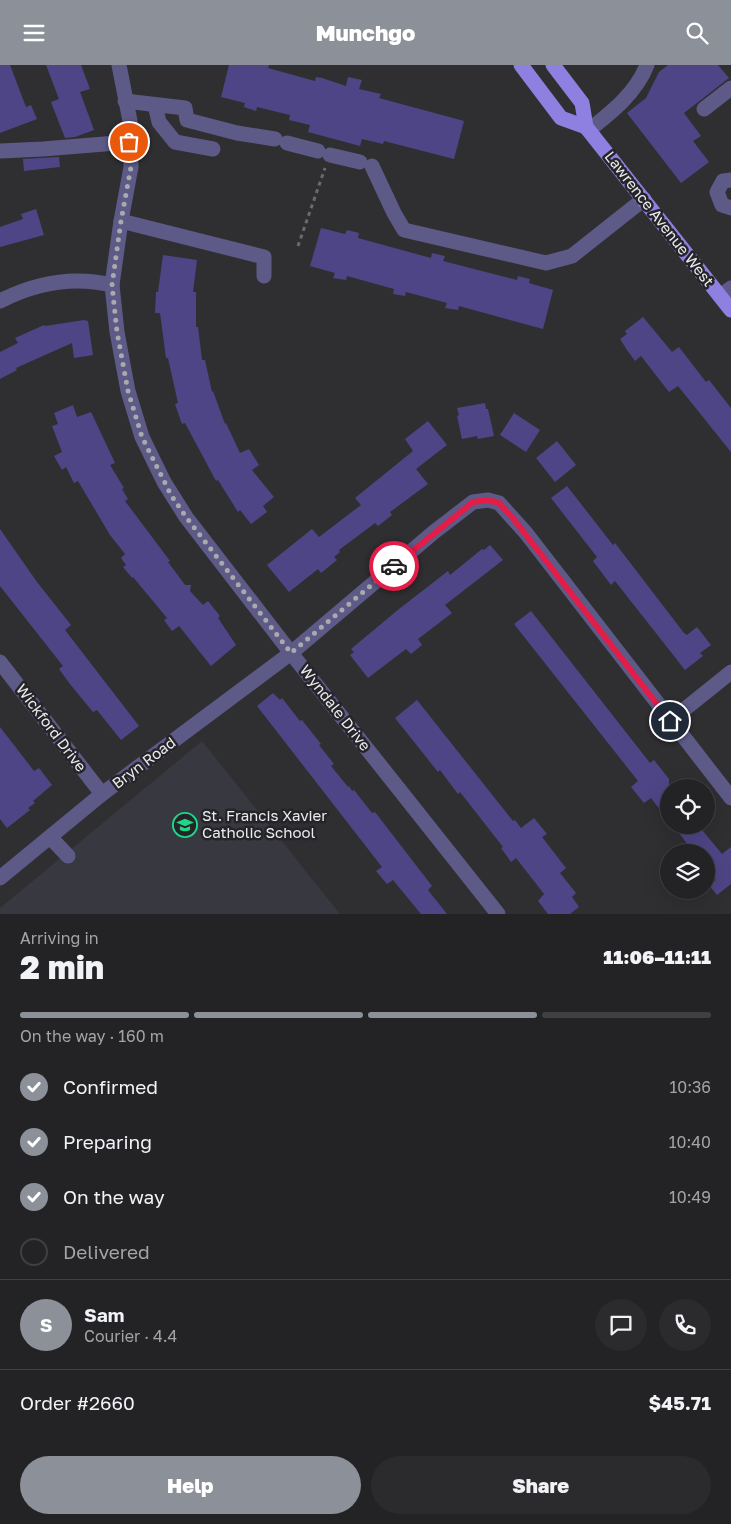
<!DOCTYPE html>
<html lang="en">
<head>
<meta charset="utf-8">
<style>
  :root { --surface:#232326; --page:#2b2b2e; --text:#f1f3f6; --muted:#a3a4a7; --line:#404043; --accent:#8c9099 }
  body { margin:0; font-family:"Golos Text",sans-serif; background:var(--page); color:var(--text); height:100vh; display:flex; flex-direction:column; font-size:19px; white-space:nowrap }
  * { box-sizing:border-box; margin:0 }
  p { font-size:16px; color:var(--muted) }
  .icon { flex:none; width:28px; height:28px; fill:none; stroke:currentColor; stroke-width:2; stroke-linecap:round; stroke-linejoin:round }
  .map { position:relative; height:849px; overflow:hidden }
  .panel { display:flex; flex-direction:column; background:var(--surface); flex:1 }
  .panel>* { flex:none }
  .fabs { position:absolute; left:660px; top:714px; display:grid; gap:10px }
  .fabs a { display:grid; place-items:center; width:55px; height:55px; border-radius:50%; background:var(--surface); box-shadow:0 5px 20px #0002,0 0 0 1px var(--line); font-size:25px }
  .pin { position:absolute; display:grid; place-items:center; width:42px; height:42px; color:#fff; margin:-21px; border:2px solid #fff; border-radius:50%; box-shadow:0 1px 5px #0007 }
  .courier { position:absolute; display:grid; place-items:center; width:50px; height:50px; margin:-25px; border:4px solid #e11d48; border-radius:50%; background:#fff; color:#222; box-shadow:0 1px 6px #0007 }
  .headline em { font-style:normal; font-weight:800 }
  .headline div { display:flex; flex-direction:column-reverse }
  .headline { display:flex; align-items:center; justify-content:space-between; height:85px; padding:0 20px }
  h1 { font-size:32px; font-weight:800; line-height:38px }
  .bar { display:grid; grid-template-columns:repeat(4,1fr); gap:8px 5px; align-content:center; height:60px; padding:0 20px }
  .bar i { height:6px; border-radius:4px; background:var(--line) }
  .bar .selected { background:var(--accent) }
  .bar p { grid-column:span 4 }
  .line { display:flex; align-items:center; gap:12px; padding:0 20px; border-top:1px solid var(--line) }
  .line div { flex:1 }
  .round { display:grid; place-items:center; flex:none; width:52px; height:52px; border-radius:26px; background:var(--page) }
  ol { padding:0 20px; list-style:none }
  li { display:flex; align-items:center; gap:15px; height:55px }
  li p { margin-inline-start:auto }
  li .icon { padding:5px; border-radius:50%; background:var(--accent); color:#fff; stroke-width:4 }
  li:last-child { color:var(--muted) }
  li i { width:28px; height:28px; border:2px solid var(--line); border-radius:50% }
  .primary-button { display:flex; gap:10px; margin-top:auto; padding:10px 20px }
  .primary-button a { flex:1; height:58px; border-radius:30px; background:var(--accent); color:#fff; font-size:20px; font-weight:800; line-height:58px; text-align:center }
  .primary-button a+a { background:var(--page); color:var(--text) }
  header { display:flex; justify-content:space-between; align-items:center; height:65px; padding:0 20px; background:var(--accent); color:#fff; font-size:22px; font-weight:800 }
  .map>svg:first-child { display:block }
  .built { fill:#383841 }
  .building { fill:#4e4586 }
  .lines { fill:none; stroke-linecap:round; stroke-linejoin:round }
  .path { stroke:#6a6a6d; stroke-width:3; stroke-dasharray:4 4; stroke-linecap:butt }
  .minor { stroke:#5e5a88; stroke-width:15 }
  .major { stroke:#8d80e0; stroke-width:15 }
  .done { stroke:#aaaaad; stroke-width:5; stroke-dasharray:0 9 }
  .route { stroke:#e11d48; stroke-width:6 }
  .labels { text-anchor:middle; stroke-width:5; stroke-linejoin:round; paint-order:stroke }
  .street-label { font-size:15px; fill:#ececef; stroke:#252529 }
  .poi-label { font-size:15px; fill:#ececef; stroke:#252529; text-anchor:start }
</style>
</head>
<body>
<header><svg class="icon" aria-label="menu" viewBox="0 0 24 24"><path d="M4 6h16M4 12h16M4 18h16"/></svg>Munchgo<svg class="icon" aria-label="search" viewBox="0 0 24 24"><circle cx="10" cy="10" r="6"/><path d="M15 15l6 6"/></svg></header>
<div class="map">
<svg width="731" height="849" viewBox="0 0 731 849">
  <rect width="100%" height="100%" fill="#2f2f32"/>
  <polygon class="built" points="202,676 340,849 0,849 0,843"/>
  <g class="building">
    <polygon points="0,0 10,0 26,42 31,40 37,54 0,68"/>
    <polygon points="46,0 81,0 90,24 80,27 94,65 75,72 65,73 51,37 59,34"/>
    <polygon points="229,0 269,0 268,3 315,16 316,12 322,13 346,21 348,12 362,15 359,24 381,29 379,33 464,56 454,94 384,76 383,79 362,74 360,81 308,67 310,60 289,55 290,50 257,42 256,46 244,42 245,38 221,32"/>
    <polygon points="668,0 718,0 729,13 684,48 701,71 693,76 709,97 681,118 627,48 646,33 659,7"/>
    <polygon points="59,92 60,102 24,106 23,94"/>
    <polygon points="36,144 44,170 0,182 0,162 23,154 21,149"/>
    <polygon points="321,163 345,169 347,165 359,168 358,173 431,193 432,188 445,191 443,196 517,215 518,211 530,214 529,218 553,225 543,264 459,241 458,245 445,243 447,238 406,227 405,231 393,229 394,224 347,211 346,215 333,213 335,208 310,201"/>
    <polygon points="163,190 197,195 193,227 196,227 196,262 198,262 202,295 205,295 212,327 213,326 225,359 226,358 240,388 249,384 259,400 252,405 274,432 263,441 267,447 251,459 240,445 238,447 218,415 216,416 185,358 182,359 175,339 178,338 168,293 166,293 160,248 155,248 156,227 158,227"/>
    <polygon points="643,252 672,287 679,282 706,317 709,315 731,343 731,387 678,321 669,327 641,291 635,296 627,285 620,274 627,269 625,266"/>
    <polygon points="84,255 88,256 93,290 74,293 72,278 16,303 17,305 0,314 0,287 18,278 15,273 44,260 45,261"/>
    <polygon points="485,338 486,344 488,344 494,371 478,374 477,371 462,374 457,351 459,350 457,343"/>
    <polygon points="73,340 77,352 91,347 115,398 110,400 124,423 122,424 128,434 125,436 170,496 168,497 185,520 191,520 190,526 203,540 208,536 220,551 218,553 236,580 211,601 179,561 172,566 164,555 167,553 133,512 132,513 123,502 126,500 121,493 125,489 110,470 78,416 74,418 66,402 62,405 54,391 62,387 52,361 58,359 54,348"/>
    <polygon points="514,348 540,365 526,387 500,370"/>
    <polygon points="428,356 447,380 416,404 428,419 390,447 392,450 378,461 375,458 339,485 340,487 334,492 337,495 321,508 318,504 289,527 267,500 312,464 319,472 361,440 355,433 413,386 405,374"/>
    <polygon points="557,376 576,400 555,417 536,393"/>
    <polygon points="567,421 613,480 615,478 684,568 687,570 697,562 711,580 700,588 703,591 685,605 615,516 611,520 593,496 597,492 551,433"/>
    <polygon points="0,464 37,517 71,560 65,565 139,661 121,675 97,645 93,647 70,619 59,604 63,601 0,521"/>
    <polygon points="490,480 503,495 445,540 452,548 418,574 422,580 411,589 406,584 368,613 350,590 354,587 351,584 399,544 448,506 450,510 482,484 484,485"/>
    <polygon points="531,546 650,698 654,695 669,714 669,756 651,733 644,738 631,722 638,716 514,559"/>
    <polygon points="273,628 280,635 282,633 300,656 302,655 321,679 319,680 334,699 331,701 348,722 349,721 352,726 354,725 372,748 375,747 385,760 432,821 428,825 447,849 421,849 393,815 387,819 376,806 382,802 257,641"/>
    <polygon points="417,635 513,756 515,755 521,763 534,753 547,769 542,772 566,803 560,808 576,828 572,832 579,842 570,849 548,849 538,836 544,829 516,793 511,797 501,783 503,782 460,727 458,729 440,705 438,707 395,653"/>
    <polygon points="0,662 34,706 39,703 52,720 33,736 35,738 28,743 30,745 7,763 0,754"/>
    <polygon points="673,760 698,760 722,789 731,782 731,819 717,830 709,820 716,815 706,803 706,788 694,788"/>
  </g>
  <g class="lines">
    <polyline class="path" points="298,181 325,103"/>
    <g class="minor">
      <polyline points="119,0 130,56 131,102 121,156 112,220 117,267 128,326 142,372 164,417 186,452 291,588 498,849"/>
      <polyline points="125,36 185,43 187,55 237,68 275,74"/>
      <polyline points="155,40 159,57 175,77 213,84"/>
      <polyline points="704,44 731,23"/>
      <path d="M589 65C612 47 636 28 647 0"/>
      <polyline points="287,78 318,86"/>
      <polyline points="0,86 43,84 129,77"/>
      <polyline points="330,90 360,97"/>
      <polyline points="372,101 394,148 404,165 546,198 572,191 644,134"/>
      <polyline points="731,115 723,116 717,127 722,140 731,143"/>
      <polyline points="121,156 264,192 264,211"/>
      <polyline points="720,231 731,223"/>
      <path d="M0 236C35 218 74 211 112 220"/>
      <polyline points="0,597 102,729"/>
      <polyline points="670,656 731,607"/>
      <polyline points="50,772 68,791"/>
      <polyline points="0,813 102,729 291,588 434,467 473,437 488,435 499,438 526,468 731,733"/>
    </g>
    <g class="major">
      <polyline points="521,0 561,53 586,62"/>
      <polyline points="553,0 582,38 586,62 731,245"/>
    </g>
  </g>
  <g class="lines">
    <polyline class="done" points="129,77 131,102 121,156 112,220 117,267 128,326 142,372 171,430 186,452 291,588 394,501"/>
    <polyline class="route" points="394,501 473,437 488,435 499,438 512,452 670,656"/>
  </g>
  <defs>
    <symbol id="school-ring" viewBox="-11 -11 22 22"><circle r="9.5" fill="#252529" stroke="#1dd888" stroke-width="1.5"/><path d="M0-5L7-2L0 1L-7-2ZM-4 1L0 2.5L4 1V4Q0 6-4 4Z" fill="#1dd888"/></symbol>
  </defs>
  <g fill-rule="evenodd">
    <use href="#school-ring" x="171" y="746" width="28" height="28"/>
  </g>
  <g class="labels">
    <g class="street-label">
      <text transform="translate(659 154) rotate(52)" y="5">Lawrence Avenue West</text>
      <text transform="translate(335 643) rotate(52)" y="5">Wyndale Drive</text>
      <text transform="translate(51 663) rotate(53)" y="5">Wickford Drive</text>
      <text transform="translate(144 698) rotate(-37)" y="5">Bryn Road</text>
    </g>
    <g class="poi-label">
      <text x="202" y="756">St. Francis Xavier<tspan x="202" dy="17">Catholic School</tspan></text>
    </g>
  </g>
</svg>
<div class="fabs">
<a><svg class="icon" aria-label="locate" viewBox="0 0 24 24"><circle cx="12" cy="12" r="6"/><path d="M12 2v4M12 18v4M2 12h4M18 12h4"/></svg></a>
<a><svg class="icon" aria-label="layers" viewBox="0 0 24 24"><path d="M12 4l9 5-9 5-9-5zM3 14l9 5 9-5"/></svg></a>
</div>
<div class="pin" style="left:129px;top:77px;background:#ea580c"><svg class="icon" aria-label="bag" viewBox="0 0 24 24"><path d="M5 8h14l-1 12H6zM9 8a3 3 0 0 1 6 0"/></svg></div>
<div class="pin" style="left:670px;top:656px;background:#1f2937"><svg class="icon" aria-label="home" viewBox="0 0 24 24"><path d="M3 11l9-7 9 7M6 9v11h12V9"/></svg></div>
<div class="courier" style="left:394px;top:501px"><svg class="icon" aria-label="car" viewBox="0 0 24 24"><path d="M5 17H2v-5l4-1 3-4h7l3 4 3 1v5h-3M9 17h6M6 11h13"/><circle cx="7" cy="17" r="2"/><circle cx="17" cy="17" r="2"/></svg></div>
</div>
<section class="panel">
<div class="headline"><div><h1>2 min</h1><p>Arriving in</p></div><em>11:06–11:11</em></div>
<div class="bar"><i class="selected"></i><i class="selected"></i><i class="selected"></i><i></i><p>On the way · 160 m</p></div>
<ol>
<li><svg class="icon" aria-label="check" viewBox="0 0 24 24"><path d="M5 12l5 5 9-10"/></svg>Confirmed<p>10:36</p></li>
<li><svg class="icon" aria-label="check" viewBox="0 0 24 24"><path d="M5 12l5 5 9-10"/></svg>Preparing<p>10:40</p></li>
<li><svg class="icon" aria-label="check" viewBox="0 0 24 24"><path d="M5 12l5 5 9-10"/></svg>On the way<p>10:49</p></li>
<li><i></i>Delivered</li>
</ol>
<div class="line" style="height:90px"><b class="round" style="background:var(--accent);color:#fff">S</b><div><b>Sam</b><p>Courier · 4.4</p></div><a class="round"><svg class="icon" aria-label="chat" viewBox="0 0 24 24"><path d="M4 5h16v11H9l-5 4z"/></svg></a><a class="round"><svg class="icon" aria-label="phone" viewBox="0 0 24 24"><path d="M5 4h4l2 5-3 2q2 4 5 5l2-3 5 2v4C11 20 4 13 5 4z"/></svg></a></div>
<div class="line" style="height:65px"><div>Order #2660</div><b>$45.71</b></div>
<div class="primary-button"><a>Help</a><a>Share</a></div>
</section>
</body>
</html>
